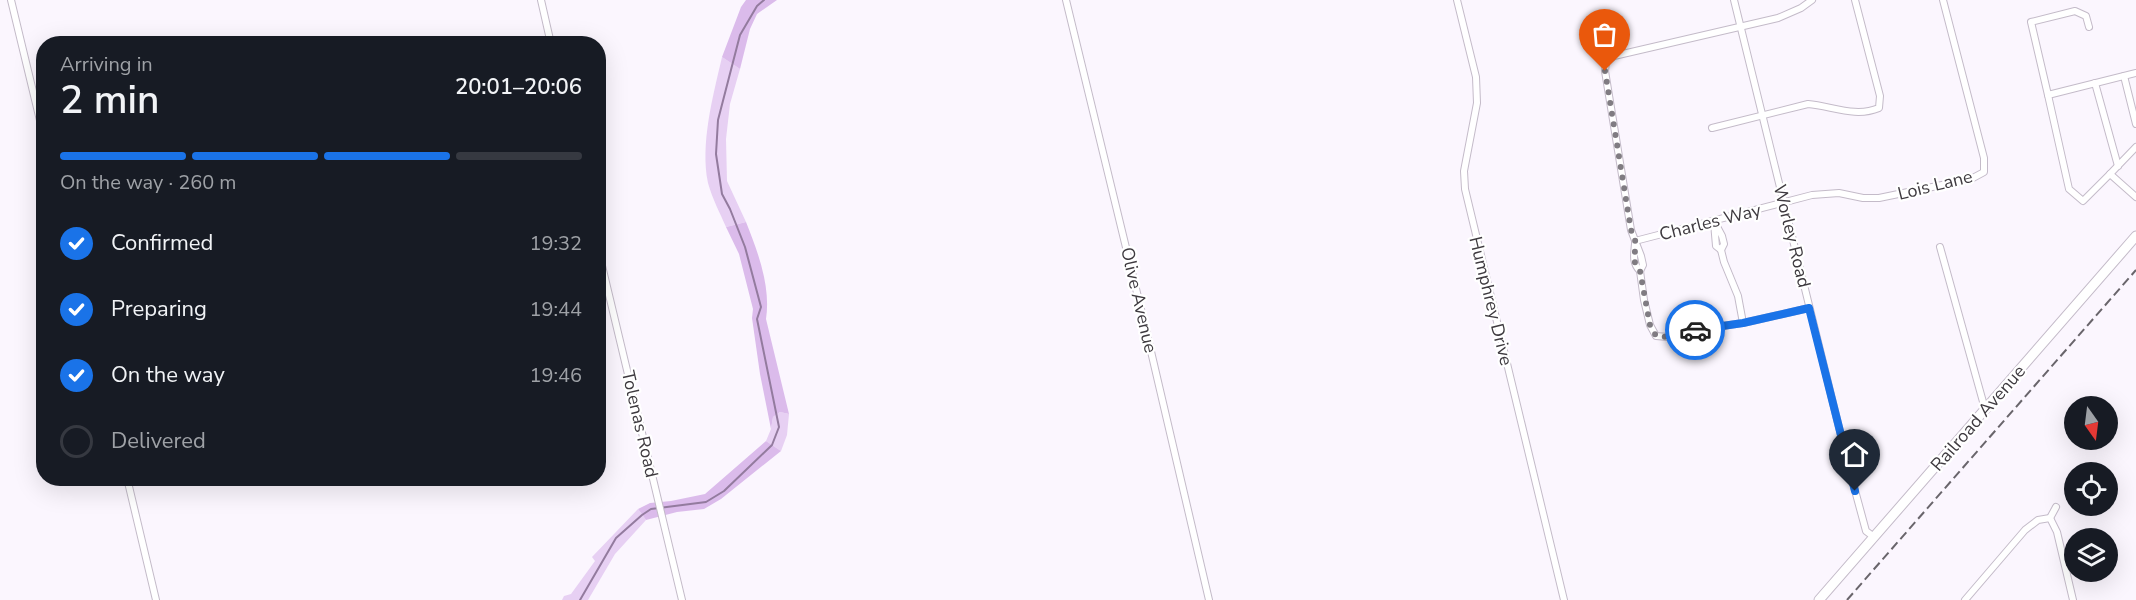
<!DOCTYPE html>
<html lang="en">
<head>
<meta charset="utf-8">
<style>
  :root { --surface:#171b24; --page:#20242c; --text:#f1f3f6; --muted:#9ea1a6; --line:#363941; --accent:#1a73e8 }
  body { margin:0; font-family:"Nunito Sans",sans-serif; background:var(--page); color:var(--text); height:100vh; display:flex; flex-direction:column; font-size:22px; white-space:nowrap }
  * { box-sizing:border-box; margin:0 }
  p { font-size:20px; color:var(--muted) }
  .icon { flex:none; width:33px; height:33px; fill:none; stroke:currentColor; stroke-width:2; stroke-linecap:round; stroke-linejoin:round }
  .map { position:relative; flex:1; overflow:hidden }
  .details { position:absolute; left:36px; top:36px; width:570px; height:450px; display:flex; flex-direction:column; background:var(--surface); border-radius:24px; box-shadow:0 6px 24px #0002 }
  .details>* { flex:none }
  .needle { width:39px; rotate:166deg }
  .buttons { position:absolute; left:2064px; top:396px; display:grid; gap:12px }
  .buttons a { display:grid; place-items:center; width:54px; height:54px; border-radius:50%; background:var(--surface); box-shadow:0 6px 24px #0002; font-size:30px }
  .pin { position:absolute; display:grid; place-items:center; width:51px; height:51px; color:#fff; margin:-62px -26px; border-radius:50% 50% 50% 0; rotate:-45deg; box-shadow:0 0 6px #0007 }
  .pin .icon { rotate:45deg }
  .courier { position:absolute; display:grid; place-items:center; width:60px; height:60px; margin:-30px; border:4px solid #1a73e8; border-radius:50%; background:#fff; color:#222; box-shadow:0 2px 8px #0007 }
  .overview em { font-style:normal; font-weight:600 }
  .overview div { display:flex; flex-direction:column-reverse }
  .overview { display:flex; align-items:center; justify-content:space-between; height:102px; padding:0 24px }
  h1 { font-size:39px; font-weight:600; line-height:45px }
  .bar { display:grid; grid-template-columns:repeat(4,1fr); gap:9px 6px; align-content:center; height:72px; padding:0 24px }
  .bar i { height:8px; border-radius:4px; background:var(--line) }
  .bar .current { background:var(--accent) }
  .bar p { grid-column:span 4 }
  ol { padding:0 24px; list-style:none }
  li { display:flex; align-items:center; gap:18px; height:66px }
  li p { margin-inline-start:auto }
  li .icon { padding:6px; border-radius:50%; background:var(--accent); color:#fff; stroke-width:4 }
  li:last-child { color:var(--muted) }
  li i { width:33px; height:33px; border:3px solid var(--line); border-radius:50% }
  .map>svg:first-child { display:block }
  .green { fill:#e7d0f3 }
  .forest { fill:#dbbbeb }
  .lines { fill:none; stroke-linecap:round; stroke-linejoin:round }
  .stream { stroke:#937b9e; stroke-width:2 }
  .street-casing { stroke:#c4bbc9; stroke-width:8 }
  .secondary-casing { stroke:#c4bbc9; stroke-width:11 }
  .street { stroke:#fff; stroke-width:6 }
  .secondary { stroke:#fff; stroke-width:9 }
  .rail { stroke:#69656b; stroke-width:2; stroke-dasharray:9 4.5; stroke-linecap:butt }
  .done { stroke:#807c82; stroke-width:6; stroke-dasharray:0 10.8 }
  .route { stroke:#1a73e8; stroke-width:8 }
  .labels { text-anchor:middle; stroke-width:4.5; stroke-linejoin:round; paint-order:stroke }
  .street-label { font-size:18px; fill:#3e3a3f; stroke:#fff }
</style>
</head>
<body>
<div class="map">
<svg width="2136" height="600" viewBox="0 0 2136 600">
  <rect width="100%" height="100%" fill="#fbf6fe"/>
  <g class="green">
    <path d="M722 57 740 69 730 104 726 139 727 181 746 222 726 227C720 213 712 198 708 183 700 144 713 96 722 57Z"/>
    <polygon points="780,412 789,414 787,435 781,451 766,441 771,429 773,417"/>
    <polygon points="638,509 646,520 615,554 588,600 562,600 564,596 571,594 595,561 592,557"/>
  </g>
  <g class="forest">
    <polygon points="746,0 777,0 757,14 750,29 740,69 722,57 741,7"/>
    <path d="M746 222C758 252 771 287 766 319L789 414 780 412 773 417 771 429 760 374 752 318 753 309 739 254 726 227Z"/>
    <polygon points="766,441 781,451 721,499 704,509 677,512 646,520 638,509 650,503 671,501 705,494"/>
  </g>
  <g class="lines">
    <polyline class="stream" points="580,600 616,538 642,515 651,509 706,502 724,491 772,445 779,427 757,319 761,307 745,247 730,209 722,194 716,154 718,120 740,35 757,6 764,0"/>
    <defs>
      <g id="street">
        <polyline points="11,0 44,137"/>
        <polyline points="541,0 551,44"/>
        <polyline points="1066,0 1146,330 1209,600"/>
        <polyline points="1457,0 1476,77 1477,103 1464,171 1465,189 1564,600"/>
        <polyline points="1734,0 1850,472 1866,531 1874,537"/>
        <polyline points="2089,27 2086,16 2075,11 2031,22 2048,95 2136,73"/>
        <polyline points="2124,76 2136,124"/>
        <polyline points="2095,83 2118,166"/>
        <polyline points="2048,95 2069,189 2083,201 2110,174 2136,197"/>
        <path d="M1712 128 1808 104C1832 106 1855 118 1879 108L1880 96 1855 0"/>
        <polyline points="2110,174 2136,147"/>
        <polyline points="1714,221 1722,236 1724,244 1721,250 1724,262 1738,296 1743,323"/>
        <polyline points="1714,223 1716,246 1721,250"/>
        <polyline points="1635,241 1812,195 1839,193 1863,198 1879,198 1971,179 1984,172 1984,158 1943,0"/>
        <path d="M1635 244C1634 254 1632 263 1640 271"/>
        <polyline points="1940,247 1985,409"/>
        <polyline points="598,249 682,600"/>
        <polyline points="1809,308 1743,323 1702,329 1668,337 1656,336 1650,325 1644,300 1640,271 1643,265 1641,256 1631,230 1605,71 1606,62 1614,56 1778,18 1801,8 1812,0"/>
        <polyline points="127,478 156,600"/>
        <polyline points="2050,518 2056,507"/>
        <polyline points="1965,600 2025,530 2038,520 2050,518 2057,532 2073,600"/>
      </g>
      <polyline id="secondary" points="1819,600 2136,236"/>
    </defs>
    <use href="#street" class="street-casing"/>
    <use href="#secondary" class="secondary-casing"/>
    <use href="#street" class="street"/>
    <use href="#secondary" class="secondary"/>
    <polyline class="rail" points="1847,600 2136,270"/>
  </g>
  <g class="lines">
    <path class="done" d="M1605 71 1631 230C1632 233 1635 236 1635 240 1637 252 1630 261 1640 271L1650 325 1656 336 1668 337 1695 330"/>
    <polyline class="route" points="1695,330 1743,323 1809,308 1855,491"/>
  </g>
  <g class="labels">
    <g class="street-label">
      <text transform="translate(1935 185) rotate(-14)" y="6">Lois Lane</text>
      <text transform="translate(1710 222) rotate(-14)" y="6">Charles Way</text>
      <text transform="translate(1792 236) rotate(76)" y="6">Worley Road</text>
      <text transform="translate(1139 300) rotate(77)" y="6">Olive Avenue</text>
      <text transform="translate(1491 301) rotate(76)" y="6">Humphrey Drive</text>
      <text transform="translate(1978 418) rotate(-49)" y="6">Railroad Avenue</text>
      <text transform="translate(640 424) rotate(77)" y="6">Tolenas Road</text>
    </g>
  </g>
</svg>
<div class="buttons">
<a><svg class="needle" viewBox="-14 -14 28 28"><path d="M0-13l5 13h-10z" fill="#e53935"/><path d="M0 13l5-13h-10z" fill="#9ea1a6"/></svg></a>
<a><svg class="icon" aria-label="locate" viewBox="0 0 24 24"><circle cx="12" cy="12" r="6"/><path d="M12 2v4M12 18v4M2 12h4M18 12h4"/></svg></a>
<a><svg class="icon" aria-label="layers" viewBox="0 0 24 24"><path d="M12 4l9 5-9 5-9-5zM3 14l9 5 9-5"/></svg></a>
</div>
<div class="pin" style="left:1605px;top:71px;background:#ea580c"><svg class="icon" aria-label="bag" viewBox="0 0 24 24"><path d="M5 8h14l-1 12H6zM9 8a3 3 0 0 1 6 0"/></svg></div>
<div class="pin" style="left:1855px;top:491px;background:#1f2937"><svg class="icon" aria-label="home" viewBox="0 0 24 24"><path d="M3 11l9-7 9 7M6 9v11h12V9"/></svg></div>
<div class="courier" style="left:1695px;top:330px"><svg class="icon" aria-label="car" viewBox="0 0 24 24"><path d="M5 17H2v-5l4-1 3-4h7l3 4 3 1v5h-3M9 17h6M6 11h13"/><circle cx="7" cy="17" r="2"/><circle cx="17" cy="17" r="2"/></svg></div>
<section class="details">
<div class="overview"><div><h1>2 min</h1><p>Arriving in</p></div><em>20:01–20:06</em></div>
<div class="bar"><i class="current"></i><i class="current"></i><i class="current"></i><i></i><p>On the way · 260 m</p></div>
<ol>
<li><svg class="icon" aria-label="check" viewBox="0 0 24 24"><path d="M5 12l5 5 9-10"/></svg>Confirmed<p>19:32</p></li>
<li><svg class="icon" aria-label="check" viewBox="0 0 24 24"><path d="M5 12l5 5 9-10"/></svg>Preparing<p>19:44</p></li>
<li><svg class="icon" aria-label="check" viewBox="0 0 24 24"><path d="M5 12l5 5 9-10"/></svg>On the way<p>19:46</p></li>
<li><i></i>Delivered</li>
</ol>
</section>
</div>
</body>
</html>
